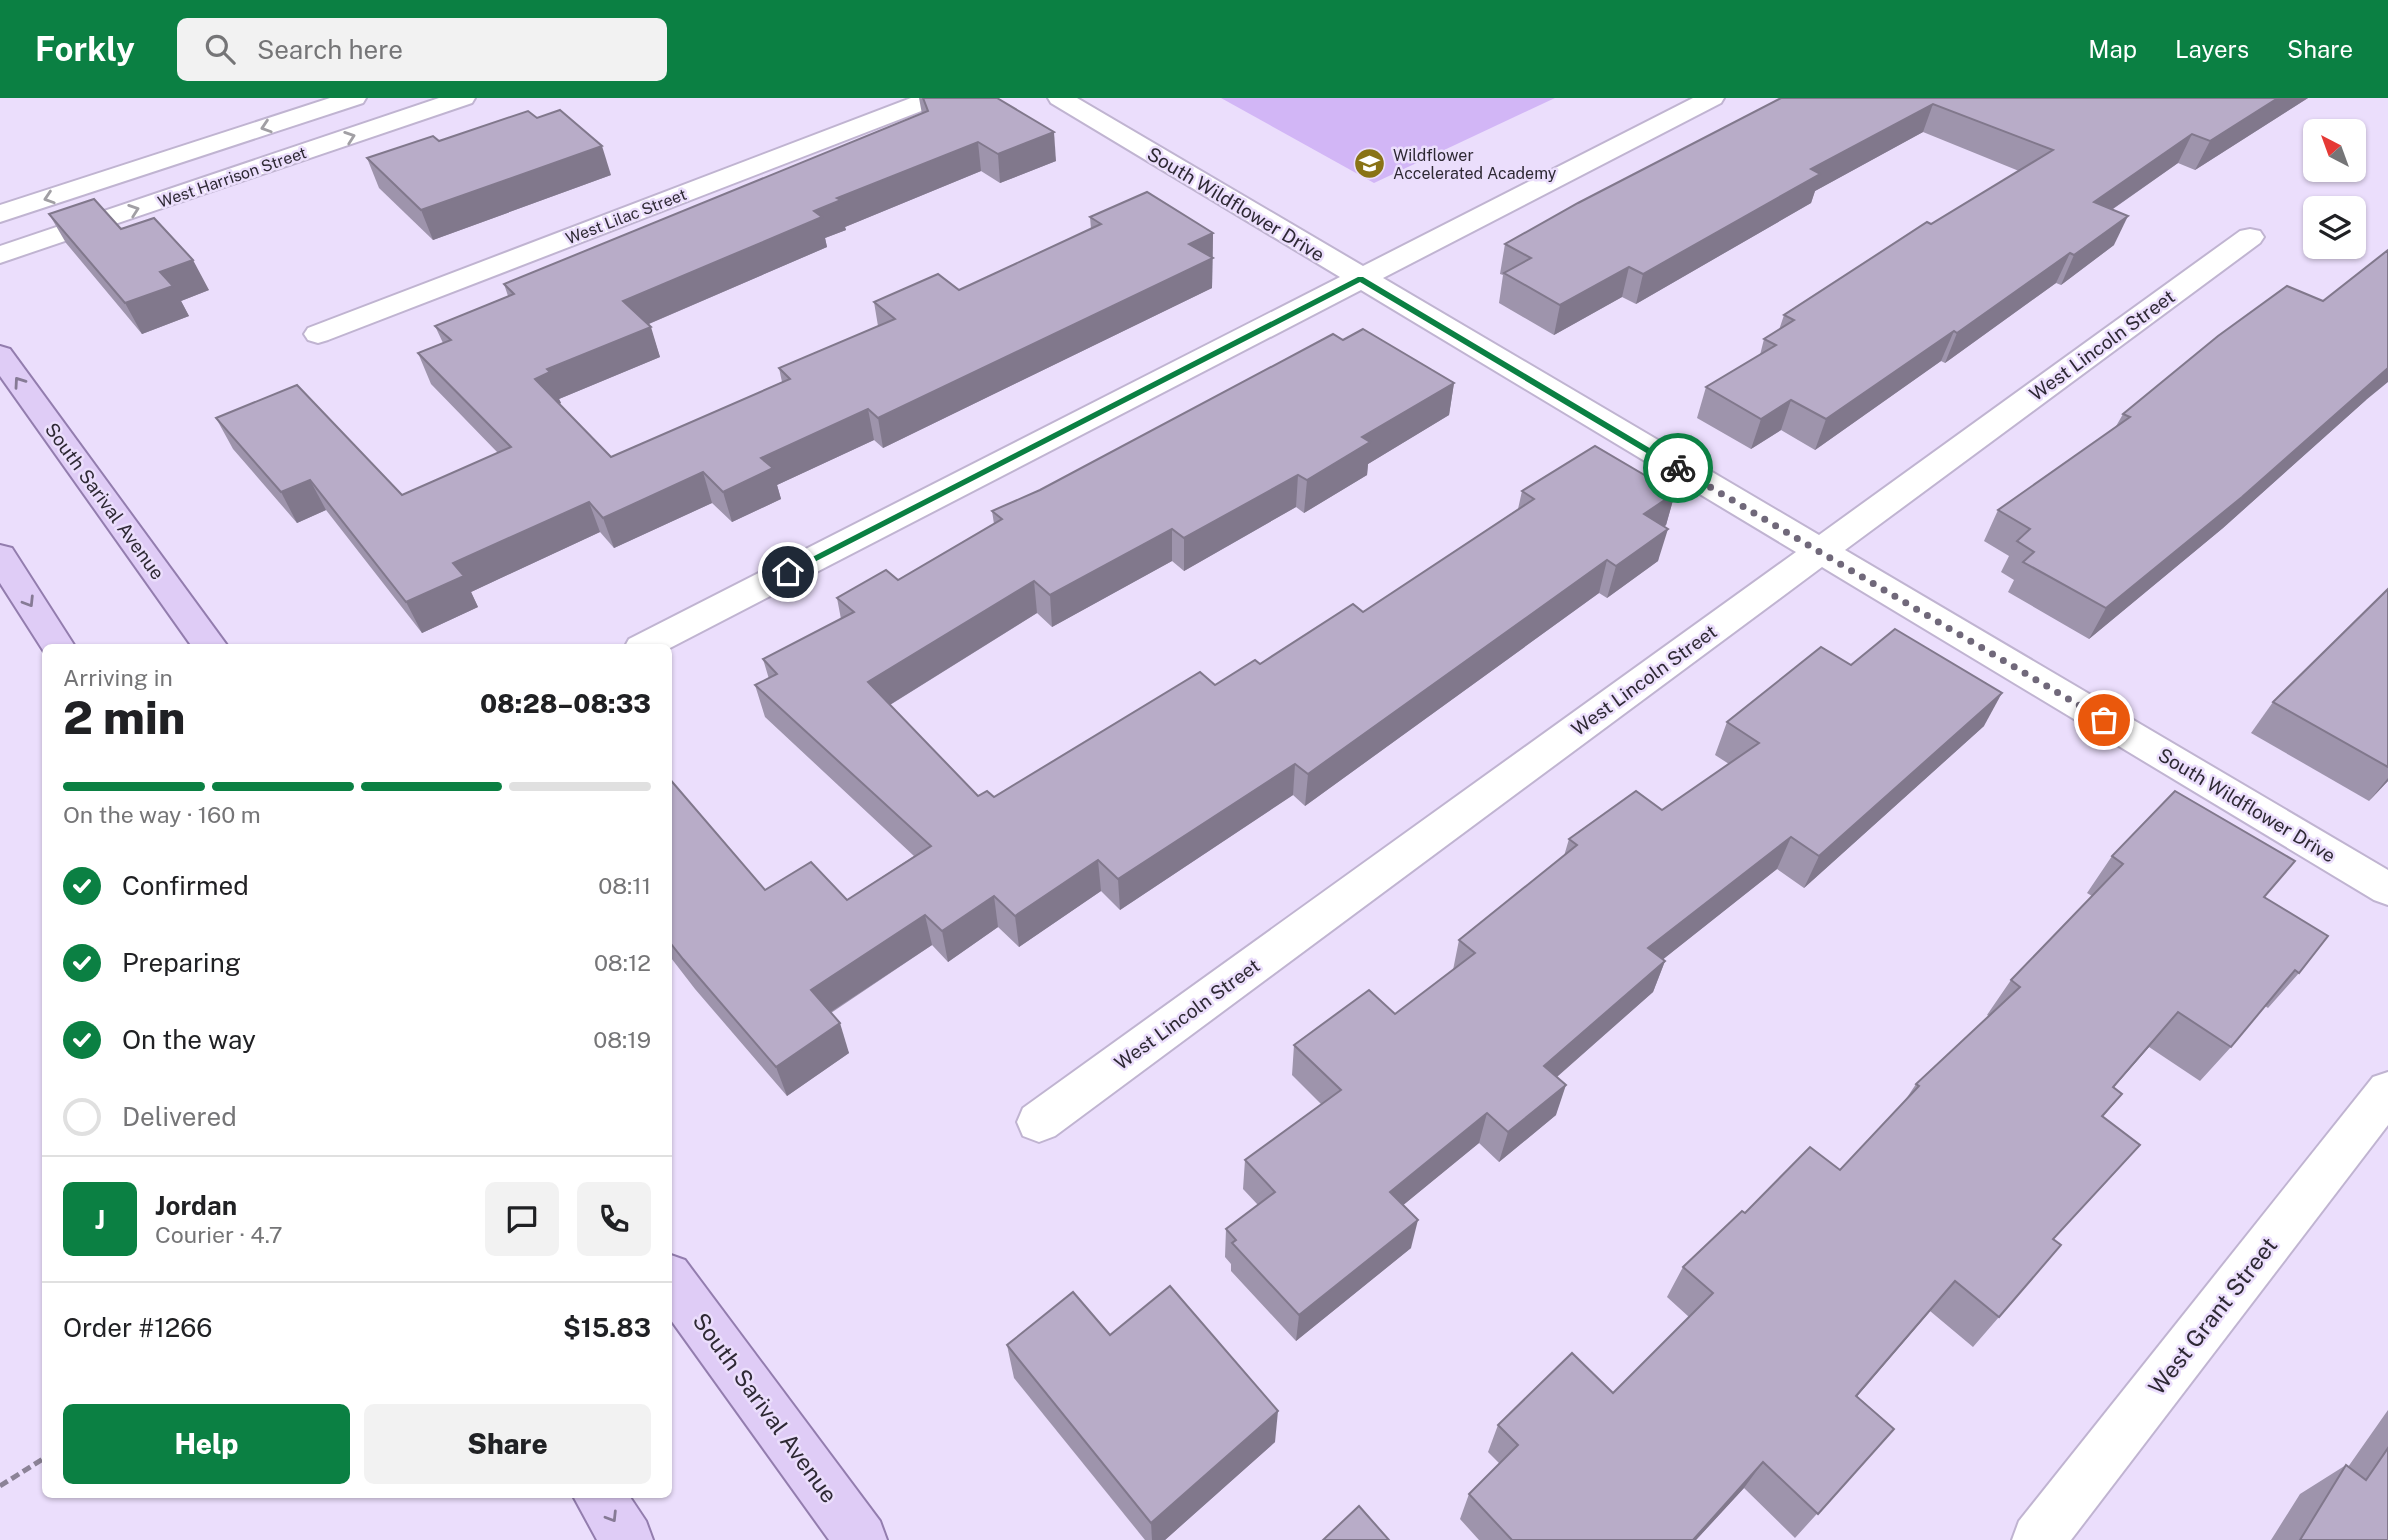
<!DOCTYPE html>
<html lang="en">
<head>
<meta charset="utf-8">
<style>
  :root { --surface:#fff; --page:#f2f2f2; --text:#202124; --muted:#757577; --line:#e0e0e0; --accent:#0b8043 }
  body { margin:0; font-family:"Public Sans",sans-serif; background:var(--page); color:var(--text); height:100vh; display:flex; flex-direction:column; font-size:26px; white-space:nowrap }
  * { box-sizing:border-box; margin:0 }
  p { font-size:23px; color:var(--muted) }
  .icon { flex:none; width:38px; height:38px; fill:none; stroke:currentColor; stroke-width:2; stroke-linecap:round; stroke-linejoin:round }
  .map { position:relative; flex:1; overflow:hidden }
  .drawer { position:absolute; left:42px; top:546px; width:630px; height:854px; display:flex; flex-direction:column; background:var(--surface); border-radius:10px; box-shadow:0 2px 5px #0004 }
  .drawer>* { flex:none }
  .needle { width:46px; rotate:319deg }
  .tools { position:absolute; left:2303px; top:21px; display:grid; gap:14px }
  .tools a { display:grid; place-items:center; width:63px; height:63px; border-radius:10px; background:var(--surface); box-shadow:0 2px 5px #0004; font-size:35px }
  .pin { position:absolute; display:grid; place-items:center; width:60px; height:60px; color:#fff; margin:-30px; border:4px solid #fff; border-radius:50%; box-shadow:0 2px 7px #0007 }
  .courier { position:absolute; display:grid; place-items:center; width:70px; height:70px; margin:-35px; border:5px solid #0b8043; border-radius:50%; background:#fff; color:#222; box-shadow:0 2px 9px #0007 }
  .summary em { font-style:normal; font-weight:800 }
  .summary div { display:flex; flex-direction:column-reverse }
  .summary { display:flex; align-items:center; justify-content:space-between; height:119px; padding:0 21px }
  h1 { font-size:46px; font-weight:800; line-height:52px }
  .bar { display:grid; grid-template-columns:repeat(4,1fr); gap:10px 7px; align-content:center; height:84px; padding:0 21px }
  .bar i { height:9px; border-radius:5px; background:var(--line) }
  .bar .on { background:var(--accent) }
  .bar p { grid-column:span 4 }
  .line { display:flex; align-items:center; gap:18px; padding:0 21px; border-top:2px solid var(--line) }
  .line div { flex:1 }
  .round { display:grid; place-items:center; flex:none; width:74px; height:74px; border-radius:10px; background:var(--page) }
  ol { padding:0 21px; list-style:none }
  li { display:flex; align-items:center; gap:21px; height:77px }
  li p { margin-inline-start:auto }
  li .icon { padding:7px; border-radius:50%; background:var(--accent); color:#fff; stroke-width:4 }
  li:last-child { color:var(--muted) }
  li i { width:38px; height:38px; border:4px solid var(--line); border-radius:50% }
  .action { display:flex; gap:14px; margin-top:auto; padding:14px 21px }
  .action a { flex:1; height:80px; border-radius:10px; background:var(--accent); color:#fff; font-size:28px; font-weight:800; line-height:80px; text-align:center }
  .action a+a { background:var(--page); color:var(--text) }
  header { display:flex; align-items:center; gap:42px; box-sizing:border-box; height:98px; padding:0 35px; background:var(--accent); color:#fff }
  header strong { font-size:33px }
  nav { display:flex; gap:38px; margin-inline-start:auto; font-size:24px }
  .search { width:490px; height:63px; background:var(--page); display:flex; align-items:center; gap:18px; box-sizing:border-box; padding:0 24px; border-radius:10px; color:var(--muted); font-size:26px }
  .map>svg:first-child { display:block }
  .green { fill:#d2b6f6 }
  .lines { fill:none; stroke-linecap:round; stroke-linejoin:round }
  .minor-casing { stroke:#c0b4d1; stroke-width:4 }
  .major-casing { stroke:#937dae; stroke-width:4 }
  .path { stroke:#8c8397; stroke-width:5; stroke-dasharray:9 4.5; stroke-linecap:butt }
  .minor { fill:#fff; fill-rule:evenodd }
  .major { fill:#dfccf6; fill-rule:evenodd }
  .wall { fill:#9e94ac }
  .shaded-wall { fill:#81788c }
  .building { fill:#b8acc8; stroke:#81788c; stroke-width:2 }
  .oneway { stroke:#a19fa4 }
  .oneway2 { stroke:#867a95 }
  .route { fill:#0b8043 }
  .done { stroke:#70687a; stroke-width:7; stroke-dasharray:0 12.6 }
  .labels { text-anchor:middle; stroke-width:5; stroke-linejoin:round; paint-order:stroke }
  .far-poi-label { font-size:16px; fill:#2e2934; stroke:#ebdefc; text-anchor:start }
  .far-street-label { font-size:16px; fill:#2e2934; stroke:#ebdefc }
  .street-label { font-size:19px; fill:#2e2934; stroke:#ebdefc }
  .near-street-label { font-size:23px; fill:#2e2934; stroke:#ebdefc }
</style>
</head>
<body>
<header>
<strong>Forkly</strong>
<div class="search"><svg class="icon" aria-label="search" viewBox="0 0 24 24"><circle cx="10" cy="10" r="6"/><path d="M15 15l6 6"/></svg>Search here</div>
<nav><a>Map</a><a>Layers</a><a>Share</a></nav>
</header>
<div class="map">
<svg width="2388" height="1442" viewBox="0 0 2388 1442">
  <rect width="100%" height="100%" fill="#ebdefc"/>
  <polygon class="green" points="1221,0 1555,0 1374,85"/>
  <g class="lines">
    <defs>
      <g id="minor">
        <polygon points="330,0 366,0 363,5 0,124 0,107"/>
        <polygon points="439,0 475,0 472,5 0,165 0,148"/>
        <polygon points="911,0 945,0 942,5 328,242 318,245 308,242 304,236 308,230"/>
        <polygon points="1048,0 1077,0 1363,168 1693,0 1724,0 1721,5 1383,180 1819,437 2240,133 2250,131 2260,133 2264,139 2260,145 1845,452 2388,772 2388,807 2374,802 1822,469 1055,1038 1039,1044 1023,1038 1017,1024 1023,1010 1796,454 1361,192 668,551 624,550 629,541 1340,179 1051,5"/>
        <polygon points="2388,974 2388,1027 2071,1442 2012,1442 2019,1423 2373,979"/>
      </g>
      <g id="major">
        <polygon points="0,248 10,251 229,550 193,550 0,278"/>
        <polygon points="0,447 12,450 76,550 46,550 46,557 0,485"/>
        <polygon points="668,1156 685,1162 880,1423 887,1442 829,1442 668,1218"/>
        <polygon points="572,1396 628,1396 646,1423 653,1442 597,1442"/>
      </g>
    </defs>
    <use href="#minor" class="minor-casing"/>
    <use href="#major" class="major-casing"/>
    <polyline class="path" points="0,1388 46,1359"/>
    <use href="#minor" class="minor"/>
    <use href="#major" class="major"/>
  </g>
  <g class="wall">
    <polygon points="919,0 997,0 1056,63 1000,85 981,73 845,129 846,132 825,140 827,149 649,226 660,259 559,301 561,305 559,306 611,359 782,284 779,270 878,228 874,204 959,192 1091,131 1090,119 1213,135 1212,190 883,350 874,342 777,387 781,401 732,424 712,405 614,450 600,434 471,494 478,509 422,535 326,412 297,425 233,351 216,320 402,397 498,355 431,286 418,255 443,245 435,228 508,198 504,186 922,16"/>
    <polygon points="1781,0 2308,0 2195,72 2178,65 2113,111 2114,147 2061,187 2056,185 1945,265 1941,263 1815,352 1781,332 1751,351 1697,320 1706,289 1760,257 1764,241 1779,232 1784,217 2019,73 1923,34 1815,93 1811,105 1636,206 1622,199 1554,237 1499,205 1503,177 1500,176 1505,146"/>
    <polygon points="439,43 611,77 433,142 379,90 367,60"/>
    <polygon points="49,116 121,131 209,192 181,203 189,218 142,236 66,145"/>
    <polygon points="1343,242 1454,285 1449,317 1368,366 1367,377 1304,415 1296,409 1184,473 1172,463 1052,529 1037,515 890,607 978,698 994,699 1215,587 1260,566 1363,514 1518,411 1522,393 1675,395 1666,427 1664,429 1658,463 1607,500 1599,495 1305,708 1293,697 1120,812 1101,793 1019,849 998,829 948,864 932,847 831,915 849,955 787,998 695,891 668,856 668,679 765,792 847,802 914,758 765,619 755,587 769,581 763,561 841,521 837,500 898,482 994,426 992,413 1040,392"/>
    <polygon points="2366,302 2223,430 2089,541 2008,494 2014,482 2001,474 2009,458 1984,443 1998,412 2115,330 2123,316"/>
    <polygon points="2388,491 2388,683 2369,703 2251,635 2273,604"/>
    <polygon points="1851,567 1984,628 1804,790 1777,771 1663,861 1665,863 1653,894 1557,979 1556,1017 1499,1064 1479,1045 1403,1107 1411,1150 1296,1243 1231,1173 1231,1166 1225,1159 1226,1131 1258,1107 1243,1091 1245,1062 1321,1006 1292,977 1294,947 1395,916 1453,872 1459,842 1564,758 1569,741 1662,712 1729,666 1715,657 1727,624"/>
    <polygon points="2112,758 2265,800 2299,875 2268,910 2265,908 2231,949 2200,983 2149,949 2114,989 2122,996 2103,1019 2111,1079 2053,1141 1999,1219 1973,1249 1930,1213 1857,1298 1894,1331 1795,1440 1744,1390 1696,1442 1479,1442 1460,1421 1469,1396 1500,1366 1488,1354 1498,1327 1613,1295 1689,1219 1667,1199 1683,1169 1745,1115 1840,1072 1904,1004 1916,986 1989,918 1987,917 2011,882 2092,798 2087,795"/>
    <polygon points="1110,1237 1275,1344 1165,1442 1145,1442 1014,1280 1007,1247"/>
    <polygon points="2388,1312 2388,1442 2271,1442 2300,1396 2346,1367 2348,1369"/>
  </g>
  <g class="shaded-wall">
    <polygon points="2278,0 2308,0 2195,72 2210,43"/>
    <polygon points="1933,6 1923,34 1815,93 1811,105 1636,206 1643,176 1811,71"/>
    <polygon points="1054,34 1056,63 1000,85 998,56"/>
    <polygon points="2192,36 2178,65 2081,133 2094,104"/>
    <polygon points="978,44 981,73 845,129 846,132 825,140 827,149 632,233 623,203 814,113 837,100"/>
    <polygon points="602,48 611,77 433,142 421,112"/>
    <polygon points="2128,118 2114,147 2061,187 2074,157"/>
    <polygon points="1213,135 1212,190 883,350 878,320 1189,146"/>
    <polygon points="2070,155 2056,185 1945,265 1957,235"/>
    <polygon points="193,162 209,192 181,203 189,218 142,236 125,205 160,174"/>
    <polygon points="1629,169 1622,199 1554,237 1560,207"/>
    <polygon points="651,229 660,259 559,301 561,305 546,311 535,281 547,271"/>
    <polygon points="1954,233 1941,263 1815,352 1826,321"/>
    <polygon points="2388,270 2388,284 2366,302 2223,430 2089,541 2106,510"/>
    <polygon points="1454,285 1449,317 1368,366 1367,377 1304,415 1307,382 1362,339"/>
    <polygon points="1791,302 1781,332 1751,351 1761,321"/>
    <polygon points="868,311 874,342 777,387 781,401 732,424 723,394 761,360"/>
    <polygon points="703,374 712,405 614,450 603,420"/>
    <polygon points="1298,377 1296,409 1184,473 1184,440"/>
    <polygon points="310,382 326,412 297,425 281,394"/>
    <polygon points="1675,395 1666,427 1636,449 1644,416"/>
    <polygon points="589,404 600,434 471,494 478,509 422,535 406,504 453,465"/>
    <polygon points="1172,431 1172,463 1052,529 1050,497"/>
    <polygon points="1668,431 1658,463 1607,500 1616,468"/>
    <polygon points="1607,462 1599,495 1305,708 1308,676"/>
    <polygon points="1034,483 1037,515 875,616 868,584"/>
    <polygon points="2002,595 1984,628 1804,790 1819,758"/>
    <polygon points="1295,666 1293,697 1120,812 1118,781"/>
    <polygon points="2388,680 2388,683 2369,703"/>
    <polygon points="1791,739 1777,771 1637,882 1648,850"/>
    <polygon points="1098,762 1101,793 1019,849 1015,818"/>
    <polygon points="994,798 998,829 948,864 942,833"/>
    <polygon points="925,817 932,847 820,921 811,892"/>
    <polygon points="1665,863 1653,894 1535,998 1544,968"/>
    <polygon points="2178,914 2149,949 2085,1022 2113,989"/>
    <polygon points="840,925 849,955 787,998 776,969"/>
    <polygon points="1566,987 1556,1017 1499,1064 1508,1034"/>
    <polygon points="1487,1015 1479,1045 1385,1122 1390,1094"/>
    <polygon points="2140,1047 2111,1079 2025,1171 2053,1141"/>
    <polygon points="1418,1122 1411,1150 1296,1243 1299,1217"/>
    <polygon points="1955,1183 1930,1213 1834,1325 1856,1298"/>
    <polygon points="1278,1313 1275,1344 1165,1442 1152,1442 1151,1425"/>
    <polygon points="1763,1364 1744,1390 1696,1442 1693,1442"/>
  </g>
  <g class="building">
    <polygon points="923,0 997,0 1054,34 998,56 978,44 837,100 841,102 814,113 822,119 623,203 651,229 547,271 550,274 535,281 611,359 790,281 779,270 895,221 874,204 938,176 959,192 1101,126 1090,119 1147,94 1213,135 1189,146 1213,160 878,320 868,311 761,360 773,370 723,394 703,374 603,420 589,404 453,465 464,478 406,504 310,382 281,394 216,320 297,287 402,397 511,349 418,255 451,242 435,228 514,196 504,186 928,13"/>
    <polygon points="1781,0 2278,0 2210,43 2192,36 2094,104 2128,118 2074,157 2070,155 1957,235 1954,233 1826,321 1791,302 1761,321 1706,289 1776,247 1764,241 1794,222 1784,217 1927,124 1931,126 2053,52 1933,6 1811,71 1820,76 1643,176 1629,169 1560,207 1504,175 1531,160 1505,146 1578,105"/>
    <polygon points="560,12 602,48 421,112 367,60 433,38 439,43 528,13 537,20"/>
    <polygon points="94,101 121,131 154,120 193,162 160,174 173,188 125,205 49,116"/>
    <polygon points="2388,152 2388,270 2242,399 2106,510 2023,464 2034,454 2017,443 2030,431 1998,412 2130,319 2123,316 2218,238 2287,188 2323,203"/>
    <polygon points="1363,231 1454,285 1362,339 1370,344 1307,382 1298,377 1184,440 1172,431 1050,497 1034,483 868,584 978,698 987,693 994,699 1200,574 1215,587 1255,562 1260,566 1353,506 1363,514 1534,401 1522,393 1595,348 1675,395 1644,416 1668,431 1616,468 1607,462 1308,676 1295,666 1118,781 1098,762 1015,818 994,798 942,833 925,817 811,892 840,925 776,969 683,861 668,842 668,679 765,792 811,764 847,802 931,748 755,587 777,576 763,561 854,514 837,500 886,472 898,482 1002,421 992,413 1040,392 1333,236 1343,242"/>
    <polygon points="2388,491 2388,669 2273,604"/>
    <polygon points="1895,531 2002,595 1819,758 1791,739 1648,850 1665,863 1544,968 1566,987 1508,1034 1487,1015 1390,1094 1418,1122 1299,1217 1232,1145 1236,1142 1226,1131 1275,1094 1245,1062 1341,992 1294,947 1369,892 1395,916 1475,855 1459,842 1577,747 1569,741 1636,693 1662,712 1759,645 1727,624 1821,549 1851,567"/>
    <polygon points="2175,693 2295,763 2264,799 2328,838 2299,875 2295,872 2231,949 2178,914 2113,989 2122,996 2102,1018 2140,1047 2053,1141 2061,1147 1999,1219 1955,1183 1856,1298 1894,1331 1818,1416 1763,1364 1693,1442 1512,1442 1469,1396 1518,1347 1498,1327 1572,1255 1613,1295 1713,1195 1683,1169 1742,1113 1745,1115 1810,1049 1840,1072 1919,988 1916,986 2020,889 2011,882 2123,766 2112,758"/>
    <polygon points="1170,1188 1278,1313 1151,1425 1007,1247 1073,1194 1110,1237"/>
    <polygon points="2388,1350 2388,1442 2300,1442 2346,1367 2366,1382"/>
    <polygon points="1359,1408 1389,1442 1323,1442"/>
  </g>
  <defs><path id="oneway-chevron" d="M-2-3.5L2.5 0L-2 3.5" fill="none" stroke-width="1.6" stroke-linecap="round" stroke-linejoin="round" transform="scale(1.75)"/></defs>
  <g class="oneway">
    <use href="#oneway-chevron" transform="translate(266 29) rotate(162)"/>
    <use href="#oneway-chevron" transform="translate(350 39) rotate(-19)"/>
    <use href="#oneway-chevron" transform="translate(49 100) rotate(162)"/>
    <use href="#oneway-chevron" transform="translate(134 112) rotate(-19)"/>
  </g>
  <g class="oneway2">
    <use href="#oneway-chevron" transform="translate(19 284) rotate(-125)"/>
    <use href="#oneway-chevron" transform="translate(29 504) rotate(58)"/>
    <use href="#oneway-chevron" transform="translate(612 1419) rotate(58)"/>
  </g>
  <polygon class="route" points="1358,179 1363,179 1683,370 1675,372 1360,184 791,476 783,474"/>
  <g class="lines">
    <polyline class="done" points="1678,370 2104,622"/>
  </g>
  <defs>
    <symbol id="school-disc" viewBox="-11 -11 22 22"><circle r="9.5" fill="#897315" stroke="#ebdefc"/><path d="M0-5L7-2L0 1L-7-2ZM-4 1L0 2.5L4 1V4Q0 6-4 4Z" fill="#fff"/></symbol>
  </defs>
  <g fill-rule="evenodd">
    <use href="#school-disc" x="1352" y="48" width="35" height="35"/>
  </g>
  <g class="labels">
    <g class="far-poi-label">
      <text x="1393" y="63">Wildflower<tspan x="1393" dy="18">Accelerated Academy</tspan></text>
    </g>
    <g class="far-street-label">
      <text transform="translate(232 79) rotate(-19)" y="6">West Harrison Street</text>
      <text transform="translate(626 118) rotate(-21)" y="6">West Lilac Street</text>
    </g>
    <g class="street-label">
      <text transform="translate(1236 106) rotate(31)" y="7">South Wildflower Drive</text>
      <text transform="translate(2102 247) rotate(-36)" y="7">West Lincoln Street</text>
      <text transform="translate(105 403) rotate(54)" y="7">South Sarival Avenue</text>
      <text transform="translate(1644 582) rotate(-36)" y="7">West Lincoln Street</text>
      <text transform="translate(2247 707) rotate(31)" y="7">South Wildflower Drive</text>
      <text transform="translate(1187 916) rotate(-36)" y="7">West Lincoln Street</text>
    </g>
    <g class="near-street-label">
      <text transform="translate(2213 1218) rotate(-52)" y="8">West Grant Street</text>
      <text transform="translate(765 1310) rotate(54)" y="8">South Sarival Avenue</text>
    </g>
  </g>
</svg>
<div class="tools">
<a><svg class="needle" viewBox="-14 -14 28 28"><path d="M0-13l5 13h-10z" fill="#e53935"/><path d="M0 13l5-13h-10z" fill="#757577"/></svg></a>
<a><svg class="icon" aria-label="layers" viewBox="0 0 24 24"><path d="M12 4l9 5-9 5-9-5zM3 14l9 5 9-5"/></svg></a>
</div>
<div class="pin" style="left:2104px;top:622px;background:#ea580c"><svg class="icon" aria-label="bag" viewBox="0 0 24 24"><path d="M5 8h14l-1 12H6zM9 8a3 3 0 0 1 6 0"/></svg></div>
<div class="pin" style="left:788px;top:474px;background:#1f2937"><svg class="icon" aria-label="home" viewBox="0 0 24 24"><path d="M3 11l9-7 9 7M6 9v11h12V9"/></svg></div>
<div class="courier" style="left:1678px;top:370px"><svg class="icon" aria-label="bike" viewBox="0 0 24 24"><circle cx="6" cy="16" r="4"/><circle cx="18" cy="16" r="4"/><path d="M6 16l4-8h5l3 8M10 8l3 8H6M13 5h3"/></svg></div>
<section class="drawer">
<div class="summary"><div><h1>2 min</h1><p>Arriving in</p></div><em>08:28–08:33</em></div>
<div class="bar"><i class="on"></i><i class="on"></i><i class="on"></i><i></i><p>On the way · 160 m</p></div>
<ol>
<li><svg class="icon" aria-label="check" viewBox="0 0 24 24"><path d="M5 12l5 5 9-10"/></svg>Confirmed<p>08:11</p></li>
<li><svg class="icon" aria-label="check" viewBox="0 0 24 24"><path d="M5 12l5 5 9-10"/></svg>Preparing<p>08:12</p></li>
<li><svg class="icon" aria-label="check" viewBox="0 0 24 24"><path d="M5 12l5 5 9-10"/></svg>On the way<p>08:19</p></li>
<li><i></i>Delivered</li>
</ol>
<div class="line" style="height:126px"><b class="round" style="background:var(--accent);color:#fff">J</b><div><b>Jordan</b><p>Courier · 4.7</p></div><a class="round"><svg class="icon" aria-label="chat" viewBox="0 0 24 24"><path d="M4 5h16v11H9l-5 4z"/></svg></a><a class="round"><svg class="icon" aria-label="phone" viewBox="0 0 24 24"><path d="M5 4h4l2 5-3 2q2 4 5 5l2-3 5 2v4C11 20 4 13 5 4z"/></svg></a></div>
<div class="line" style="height:91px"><div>Order #1266</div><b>$15.83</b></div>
<div class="action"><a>Help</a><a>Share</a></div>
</section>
</div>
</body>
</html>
